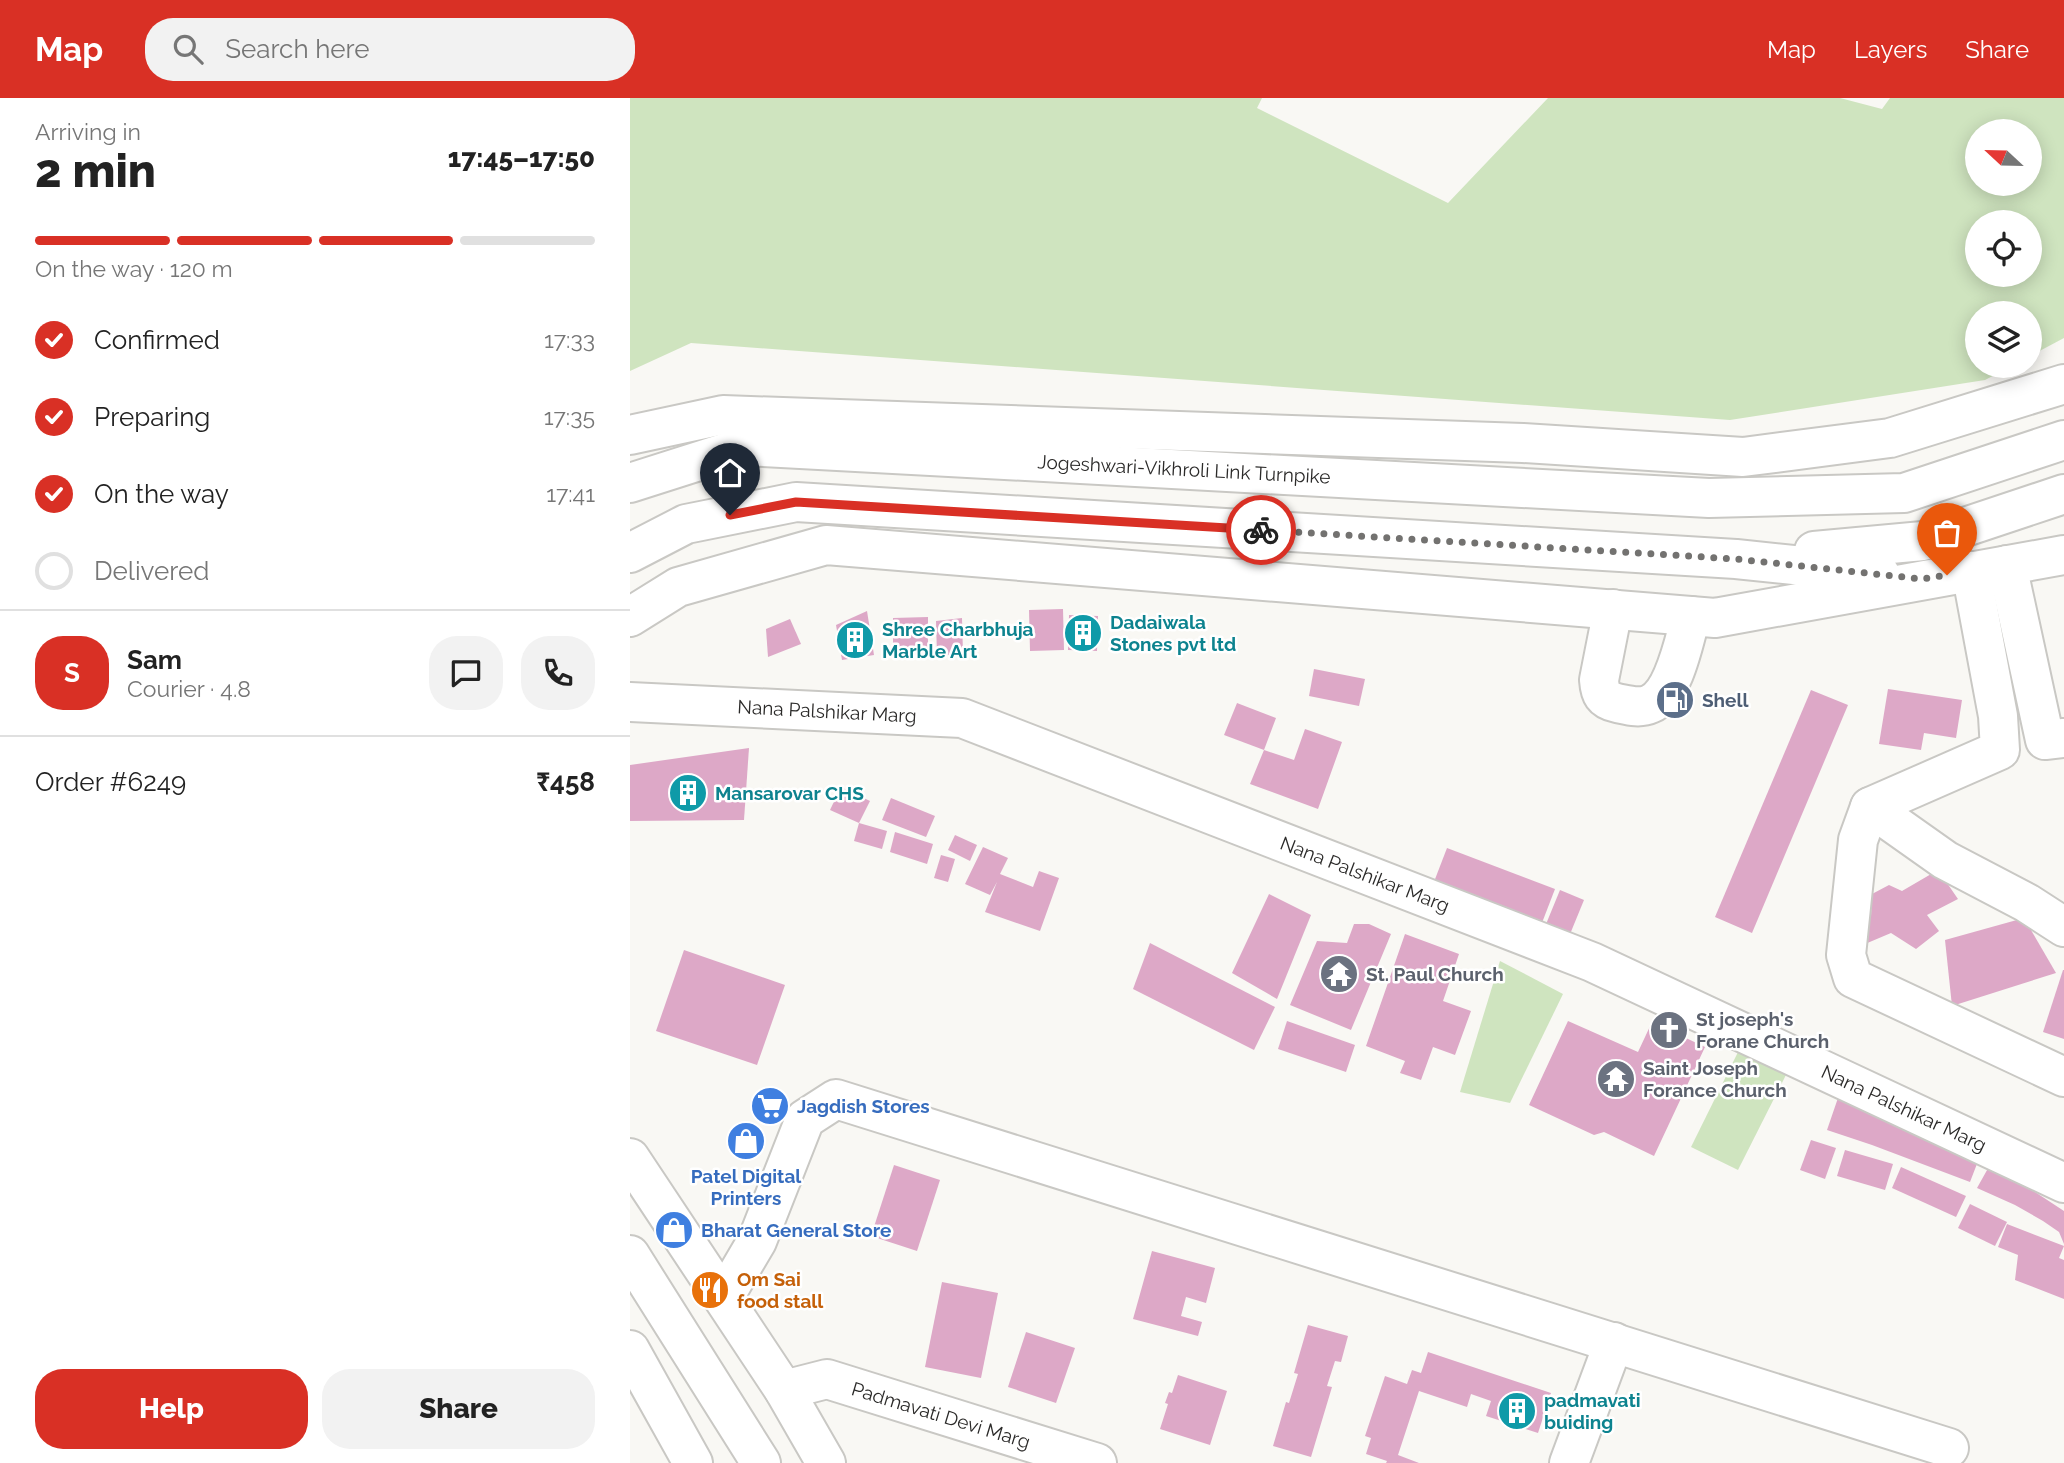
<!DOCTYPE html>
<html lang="en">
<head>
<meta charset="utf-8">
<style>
  :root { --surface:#fff; --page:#f2f2f2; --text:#222; --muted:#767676; --line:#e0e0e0; --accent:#d93025 }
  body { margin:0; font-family:Raleway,sans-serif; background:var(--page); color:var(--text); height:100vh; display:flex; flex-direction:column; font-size:26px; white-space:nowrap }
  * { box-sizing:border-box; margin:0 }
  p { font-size:23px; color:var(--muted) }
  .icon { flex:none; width:38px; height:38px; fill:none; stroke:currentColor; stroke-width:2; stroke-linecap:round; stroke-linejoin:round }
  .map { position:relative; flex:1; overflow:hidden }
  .panel { display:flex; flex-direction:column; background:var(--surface); width:630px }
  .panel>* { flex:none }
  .needle { width:46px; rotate:292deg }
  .controls { position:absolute; left:1335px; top:21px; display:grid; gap:14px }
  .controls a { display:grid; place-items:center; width:77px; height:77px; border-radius:50%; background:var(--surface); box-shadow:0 4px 18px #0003; font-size:35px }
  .pin { position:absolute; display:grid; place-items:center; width:60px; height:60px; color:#fff; margin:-72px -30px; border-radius:50% 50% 50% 0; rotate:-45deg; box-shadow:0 0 7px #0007 }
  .pin .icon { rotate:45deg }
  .courier { position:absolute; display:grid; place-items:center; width:70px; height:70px; margin:-35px; border:5px solid #d93025; border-radius:50%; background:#fff; color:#222; box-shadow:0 2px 9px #0007 }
  .headline em { font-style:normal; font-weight:800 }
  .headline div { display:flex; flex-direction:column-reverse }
  .headline { display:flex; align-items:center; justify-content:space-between; height:119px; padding:0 35px }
  h1 { font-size:46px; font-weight:800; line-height:52px }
  .bar { display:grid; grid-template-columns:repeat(4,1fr); gap:10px 7px; align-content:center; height:84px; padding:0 35px }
  .bar i { height:9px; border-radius:5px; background:var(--line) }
  .bar .selected { background:var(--accent) }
  .bar p { grid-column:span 4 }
  .line { display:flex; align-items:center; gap:18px; padding:0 35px; border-top:2px solid var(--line) }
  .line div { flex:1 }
  .round { display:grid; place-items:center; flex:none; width:74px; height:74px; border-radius:28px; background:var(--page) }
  ol { padding:0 35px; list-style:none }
  li { display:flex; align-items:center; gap:21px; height:77px }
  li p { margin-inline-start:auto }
  li .icon { padding:7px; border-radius:50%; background:var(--accent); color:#fff; stroke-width:4 }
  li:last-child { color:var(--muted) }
  li i { width:38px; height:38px; border:4px solid var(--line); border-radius:50% }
  .primary-button { display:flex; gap:14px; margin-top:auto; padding:14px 35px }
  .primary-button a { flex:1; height:80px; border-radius:28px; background:var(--accent); color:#fff; font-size:28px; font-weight:800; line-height:80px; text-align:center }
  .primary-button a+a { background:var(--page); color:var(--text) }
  header { display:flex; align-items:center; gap:42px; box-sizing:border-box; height:98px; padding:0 35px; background:var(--accent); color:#fff }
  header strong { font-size:33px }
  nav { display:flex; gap:38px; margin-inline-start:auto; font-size:24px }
  .search { width:490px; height:63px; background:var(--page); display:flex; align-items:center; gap:18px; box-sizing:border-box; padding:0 24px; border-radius:28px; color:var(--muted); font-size:26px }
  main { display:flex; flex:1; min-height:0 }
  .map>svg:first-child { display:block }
  .green { fill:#cfe4bf; fill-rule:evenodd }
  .building { fill:#dda8c7 }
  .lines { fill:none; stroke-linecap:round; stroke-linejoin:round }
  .minor-casing { stroke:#c9c8c4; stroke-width:42 }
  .major-casing { stroke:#c9c8c4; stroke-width:42 }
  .minor { stroke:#fff; stroke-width:38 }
  .major { stroke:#fff; stroke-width:38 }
  .done { stroke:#737270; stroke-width:7; stroke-dasharray:0 12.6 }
  .route { stroke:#d93025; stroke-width:9 }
  .labels { text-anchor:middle; stroke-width:5; stroke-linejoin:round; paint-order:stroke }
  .street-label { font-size:19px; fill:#2b2a29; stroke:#fff }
  .culture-label { font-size:19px; font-weight:bold; fill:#0d838f; stroke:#fff; text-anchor:start }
  .service-label { font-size:19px; font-weight:bold; fill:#4e5e75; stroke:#fff; text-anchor:start }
  .worship-label { font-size:19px; font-weight:bold; fill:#5b616d; stroke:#fff; text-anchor:start }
  .shop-label { font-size:19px; font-weight:bold; fill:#366cbe; stroke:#fff; text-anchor:start }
  .food-label { font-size:19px; font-weight:bold; fill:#c56008; stroke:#fff; text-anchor:start }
</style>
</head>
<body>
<header>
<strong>Map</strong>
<div class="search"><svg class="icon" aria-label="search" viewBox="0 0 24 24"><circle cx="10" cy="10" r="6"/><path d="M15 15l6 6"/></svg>Search here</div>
<nav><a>Map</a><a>Layers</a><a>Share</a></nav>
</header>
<main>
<section class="panel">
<div class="headline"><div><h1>2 min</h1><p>Arriving in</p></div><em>17:45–17:50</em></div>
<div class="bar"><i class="selected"></i><i class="selected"></i><i class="selected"></i><i></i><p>On the way · 120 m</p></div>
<ol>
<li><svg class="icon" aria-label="check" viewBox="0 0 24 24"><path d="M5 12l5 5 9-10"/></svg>Confirmed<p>17:33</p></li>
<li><svg class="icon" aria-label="check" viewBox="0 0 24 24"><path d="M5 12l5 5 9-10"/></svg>Preparing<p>17:35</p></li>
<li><svg class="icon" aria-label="check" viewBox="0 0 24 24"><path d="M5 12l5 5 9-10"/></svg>On the way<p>17:41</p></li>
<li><i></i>Delivered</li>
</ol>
<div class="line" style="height:126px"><b class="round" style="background:var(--accent);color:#fff">S</b><div><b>Sam</b><p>Courier · 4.8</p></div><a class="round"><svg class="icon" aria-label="chat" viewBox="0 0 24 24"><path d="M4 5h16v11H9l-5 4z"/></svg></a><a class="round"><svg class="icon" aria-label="phone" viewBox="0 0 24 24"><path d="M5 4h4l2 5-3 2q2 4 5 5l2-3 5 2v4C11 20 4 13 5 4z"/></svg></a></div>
<div class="line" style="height:91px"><div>Order #6249</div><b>₹458</b></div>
<div class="primary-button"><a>Help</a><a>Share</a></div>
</section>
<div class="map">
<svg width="1434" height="1365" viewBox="0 0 1434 1365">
  <rect width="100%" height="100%" fill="#f9f8f4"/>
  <g class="green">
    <path d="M0 0H632L627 10 818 105 918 0H1210L1252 11 1260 0H1434V240L1400 258V215H1348V268H1382L1355 282 1100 322 61 245 0 273ZM1348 33H1400V86H1348ZM1348 124H1400V177H1348Z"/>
    <polygon points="870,863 933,896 880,1005 830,994"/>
    <polygon points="1110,950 1158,973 1108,1072 1061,1049"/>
  </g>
  <g class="building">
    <polygon points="433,511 434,552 400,553 399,512"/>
    <polygon points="237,513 244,557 212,562 206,527"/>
    <polygon points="439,517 468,518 467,553 438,552"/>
    <polygon points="298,519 298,556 263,557 263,520"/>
    <polygon points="332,520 333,556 307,558 306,523"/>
    <polygon points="160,521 171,546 138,559 136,531"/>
    <polygon points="684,571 735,581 729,608 679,598"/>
    <polygon points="1258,591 1332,602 1326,640 1294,635 1291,652 1249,646"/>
    <polygon points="1181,592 1218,607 1122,835 1085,819"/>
    <polygon points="607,605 646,620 634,652 594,637"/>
    <polygon points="675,631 712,644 688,711 620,686 634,652 664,662"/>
    <polygon points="119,650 114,722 0,723 0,667"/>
    <polygon points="211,689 240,703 229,725 200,712"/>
    <polygon points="261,700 305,718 296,739 252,722"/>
    <polygon points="229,725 257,733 252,751 224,743"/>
    <polygon points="265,734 303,746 297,766 260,754"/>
    <polygon points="325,737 347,747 340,763 318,752"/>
    <polygon points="353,749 378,760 370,776 403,789 409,773 429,780 410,833 355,814 367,784 360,797 335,786"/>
    <polygon points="817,750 925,791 910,830 802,789"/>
    <polygon points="311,757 325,761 318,784 304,780"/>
    <polygon points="1308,772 1328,801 1297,817 1309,833 1286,851 1261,835 1235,846 1224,836 1241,818 1242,796 1259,787 1272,793"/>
    <polygon points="930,792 954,802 938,841 914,831"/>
    <polygon points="639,796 681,817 647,901 602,875"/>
    <polygon points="1394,820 1426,875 1322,908 1315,842"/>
    <polygon points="724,826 739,826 761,836 721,932 660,907 687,843 717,845"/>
    <polygon points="775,836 829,856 813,903 841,913 825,957 803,949 791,982 770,975 775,963 736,948"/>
    <polygon points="520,845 645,909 624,952 503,891"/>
    <polygon points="54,852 155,887 127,967 26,933"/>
    <polygon points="1433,872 1434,872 1434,941 1413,934"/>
    <polygon points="657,923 725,947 716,974 648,951"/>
    <polygon points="938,923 1008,954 1022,924 1075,949 1024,1058 974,1034 964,1037 899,1007"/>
    <polygon points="1209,997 1350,1058 1340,1084 1242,1047 1197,1032"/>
    <polygon points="1181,1042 1206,1050 1195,1081 1170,1072"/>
    <polygon points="1215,1052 1263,1066 1255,1092 1207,1078"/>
    <polygon points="1361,1065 1434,1113 1434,1146 1429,1134 1413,1123 1385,1107 1347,1090"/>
    <polygon points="264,1067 310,1082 287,1153 241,1138"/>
    <polygon points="1271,1069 1336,1098 1326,1119 1262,1090"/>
    <polygon points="1340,1106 1377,1124 1365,1148 1328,1130"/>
    <polygon points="1377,1126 1434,1148 1429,1160 1434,1162 1434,1201 1385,1182 1388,1157 1368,1149"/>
    <polygon points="522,1153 585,1170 576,1205 556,1199 551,1218 572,1224 568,1238 503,1221"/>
    <polygon points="312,1184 368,1195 351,1280 295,1269"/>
    <polygon points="678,1227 718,1238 711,1264 705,1263 697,1288 702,1289 681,1359 643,1348 656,1304 659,1305 668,1276 664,1275"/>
    <polygon points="396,1234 445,1250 426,1305 378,1289"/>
    <polygon points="798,1254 921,1295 908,1335 856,1318 861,1303 841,1296 837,1309 789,1293 768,1357 789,1365 756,1365 757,1363 736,1356 741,1340 735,1338 755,1278 777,1286 782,1272 791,1275"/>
    <polygon points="548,1277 597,1293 580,1347 530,1331 538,1306 535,1305 539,1294 542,1295"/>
  </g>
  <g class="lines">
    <defs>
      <g id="minor">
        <polyline points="1377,467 1415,642 1434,640"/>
        <polyline points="1341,473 1368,618 1370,652 1240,709 1228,742 1216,857 1223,880 1434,979"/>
        <path d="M983 511 969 582C970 596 973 602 987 605 997 607 1009 611 1020 606 1045 595 1054 542 1061 518"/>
        <polyline points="0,604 332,620 962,864 1434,1085"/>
        <polyline points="1240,709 1315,762 1397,805 1434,829"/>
        <polyline points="94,1199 127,1143 175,1021 206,1001 1319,1350"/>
        <polyline points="154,1292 197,1281 467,1365"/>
        <polyline points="939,1365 984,1244"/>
      </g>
      <g id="major">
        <polyline points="0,337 93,317 893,345 1113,359 1260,340 1434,286"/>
        <polyline points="0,385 116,348 1079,400 1274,395 1434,342"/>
        <polyline points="1184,453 1293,443 1434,396"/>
        <polyline points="0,455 56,426 166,404 1106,461 1250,476"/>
        <polyline points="0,519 48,489 196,447 1085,520 1434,457"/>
        <polyline points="0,1060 154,1292 196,1365"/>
        <polyline points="0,1157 131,1365"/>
        <polyline points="0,1252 63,1365"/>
      </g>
    </defs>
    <use href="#minor" class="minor-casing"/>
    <use href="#major" class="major-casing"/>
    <use href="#minor" class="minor"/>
    <use href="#major" class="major"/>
  </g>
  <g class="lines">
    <polyline class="done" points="631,432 1106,461 1292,481 1317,477"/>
    <polyline class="route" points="100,417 166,404 631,432"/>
  </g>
  <defs>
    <symbol id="building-disc" viewBox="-11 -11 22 22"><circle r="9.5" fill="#0f9aa8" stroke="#fff"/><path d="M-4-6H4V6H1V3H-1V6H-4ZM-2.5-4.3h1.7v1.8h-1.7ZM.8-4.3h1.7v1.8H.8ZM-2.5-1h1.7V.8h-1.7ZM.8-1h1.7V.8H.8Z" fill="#fff"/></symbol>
    <symbol id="fuel-disc" viewBox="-11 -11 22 22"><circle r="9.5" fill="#5c6f8a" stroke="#fff"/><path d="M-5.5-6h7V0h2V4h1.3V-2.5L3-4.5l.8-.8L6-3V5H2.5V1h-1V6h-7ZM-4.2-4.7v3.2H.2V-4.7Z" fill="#fff"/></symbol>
    <symbol id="temple-disc" viewBox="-11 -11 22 22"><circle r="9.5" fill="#6b7280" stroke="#fff"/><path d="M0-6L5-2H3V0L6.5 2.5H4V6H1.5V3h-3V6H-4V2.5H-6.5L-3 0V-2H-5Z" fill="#fff"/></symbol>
    <symbol id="church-disc" viewBox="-11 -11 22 22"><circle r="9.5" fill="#6b7280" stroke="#fff"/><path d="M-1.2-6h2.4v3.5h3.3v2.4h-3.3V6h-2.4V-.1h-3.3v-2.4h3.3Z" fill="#fff"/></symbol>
    <symbol id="supermarket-disc" viewBox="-11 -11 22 22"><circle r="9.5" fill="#3f7fe0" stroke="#fff"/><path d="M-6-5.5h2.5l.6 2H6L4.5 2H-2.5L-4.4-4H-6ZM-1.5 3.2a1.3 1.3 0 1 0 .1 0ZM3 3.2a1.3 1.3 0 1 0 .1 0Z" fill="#fff"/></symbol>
    <symbol id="shop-disc" viewBox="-11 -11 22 22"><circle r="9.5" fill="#3f7fe0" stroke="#fff"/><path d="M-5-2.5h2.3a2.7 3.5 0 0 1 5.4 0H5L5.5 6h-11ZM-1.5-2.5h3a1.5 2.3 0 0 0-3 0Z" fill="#fff"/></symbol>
    <symbol id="restaurant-disc" viewBox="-11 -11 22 22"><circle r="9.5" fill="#e8710a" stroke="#fff"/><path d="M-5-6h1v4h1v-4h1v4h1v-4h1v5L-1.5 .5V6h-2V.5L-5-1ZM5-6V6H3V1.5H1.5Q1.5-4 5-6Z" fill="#fff"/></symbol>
  </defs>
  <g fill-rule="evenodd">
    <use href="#building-disc" x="431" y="513" width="44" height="44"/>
    <use href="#building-disc" x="203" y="520" width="44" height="44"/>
    <use href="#fuel-disc" x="1023" y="580" width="44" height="44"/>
    <use href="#building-disc" x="36" y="673" width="44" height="44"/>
    <use href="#temple-disc" x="687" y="854" width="44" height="44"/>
    <use href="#church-disc" x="1017" y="910" width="44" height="44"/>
    <use href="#temple-disc" x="964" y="959" width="44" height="44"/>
    <use href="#supermarket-disc" x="118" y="986" width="44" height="44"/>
    <use href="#shop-disc" x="94" y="1021" width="44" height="44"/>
    <use href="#shop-disc" x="22" y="1110" width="44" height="44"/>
    <use href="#restaurant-disc" x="58" y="1170" width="44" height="44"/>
    <use href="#building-disc" x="865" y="1291" width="44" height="44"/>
  </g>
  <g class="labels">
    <g class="street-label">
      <text transform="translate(554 371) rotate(3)" y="7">Jogeshwari-Vikhroli Link Turnpike</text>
      <text transform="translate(197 613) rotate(3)" y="7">Nana Palshikar Marg</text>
      <text transform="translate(735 776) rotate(21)" y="7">Nana Palshikar Marg</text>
      <text transform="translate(1274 1010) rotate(25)" y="7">Nana Palshikar Marg</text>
      <text transform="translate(311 1317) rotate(17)" y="7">Padmavati Devi Marg</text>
    </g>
    <g class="culture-label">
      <text x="480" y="531">Dadaiwala<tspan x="480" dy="22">Stones pvt ltd</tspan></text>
      <text x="252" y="538">Shree Charbhuja<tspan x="252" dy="22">Marble Art</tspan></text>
      <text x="85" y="702">Mansarovar CHS</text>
      <text x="914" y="1309">padmavati<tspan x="914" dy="22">buiding</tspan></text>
    </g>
    <g class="service-label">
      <text x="1072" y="609">Shell</text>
    </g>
    <g class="worship-label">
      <text x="736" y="883">St. Paul Church</text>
      <text x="1066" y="928">St joseph's<tspan x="1066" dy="22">Forane Church</tspan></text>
      <text x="1013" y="977">Saint Joseph<tspan x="1013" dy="22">Forance Church</tspan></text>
    </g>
    <g class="shop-label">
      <text x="167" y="1015">Jagdish Stores</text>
      <text x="116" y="1085" text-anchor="middle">Patel Digital<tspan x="116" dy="22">Printers</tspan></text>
      <text x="71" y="1139">Bharat General Store</text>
    </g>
    <g class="food-label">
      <text x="107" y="1188">Om Sai<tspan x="107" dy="22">food stall</tspan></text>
    </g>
  </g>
</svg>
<div class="controls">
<a><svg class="needle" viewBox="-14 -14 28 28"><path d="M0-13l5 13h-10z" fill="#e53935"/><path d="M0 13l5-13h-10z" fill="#767676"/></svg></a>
<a><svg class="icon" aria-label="locate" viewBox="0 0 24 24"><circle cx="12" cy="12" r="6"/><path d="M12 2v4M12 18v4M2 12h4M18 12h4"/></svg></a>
<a><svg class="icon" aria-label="layers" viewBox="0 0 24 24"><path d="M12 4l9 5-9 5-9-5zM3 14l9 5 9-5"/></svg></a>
</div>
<div class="pin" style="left:1317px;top:477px;background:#ea580c"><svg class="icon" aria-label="bag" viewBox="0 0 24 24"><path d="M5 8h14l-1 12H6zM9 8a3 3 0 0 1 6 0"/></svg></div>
<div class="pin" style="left:100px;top:417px;background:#1f2937"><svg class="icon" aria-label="home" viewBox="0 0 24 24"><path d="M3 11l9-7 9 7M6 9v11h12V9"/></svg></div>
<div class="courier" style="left:631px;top:432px"><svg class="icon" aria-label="bike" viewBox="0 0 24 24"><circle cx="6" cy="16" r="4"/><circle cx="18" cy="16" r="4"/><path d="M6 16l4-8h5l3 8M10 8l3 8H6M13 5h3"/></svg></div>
</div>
</main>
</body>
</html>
